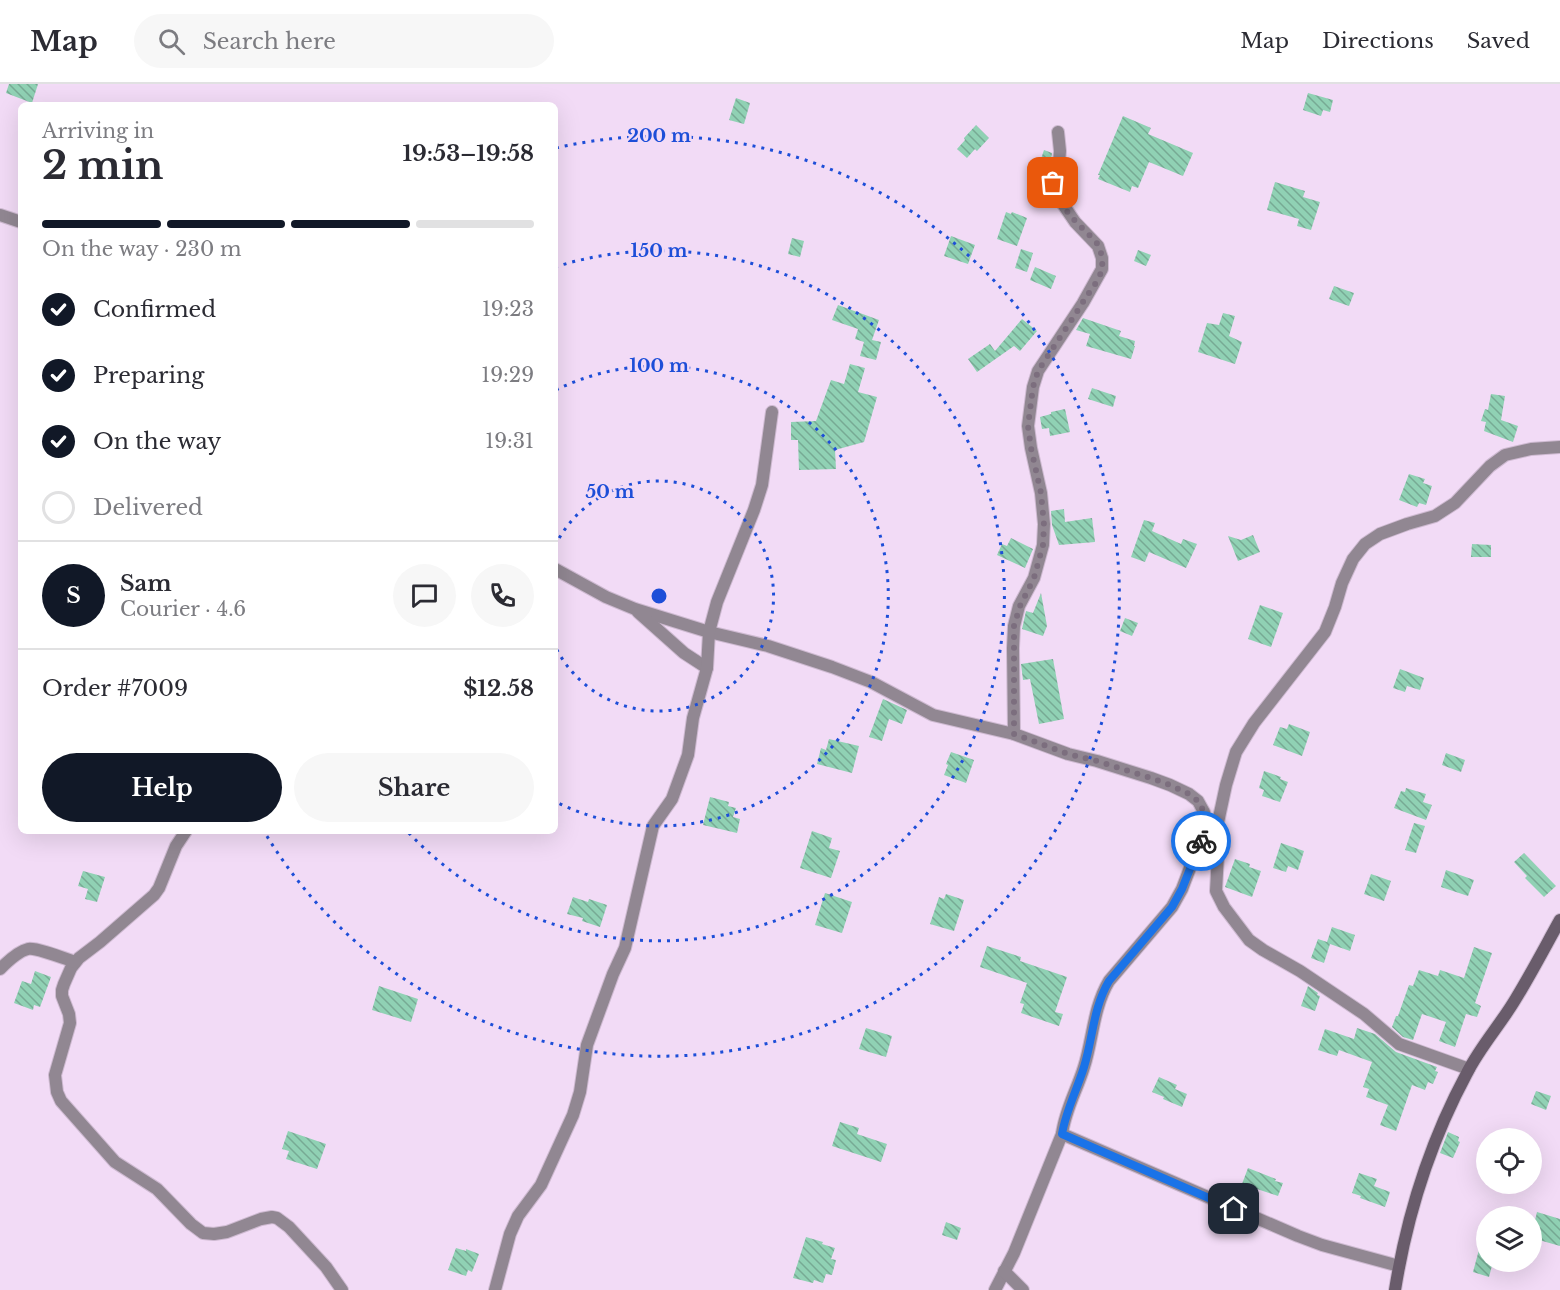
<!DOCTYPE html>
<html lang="en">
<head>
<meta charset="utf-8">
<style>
  :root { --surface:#fff; --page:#f7f7f7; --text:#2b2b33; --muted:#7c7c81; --line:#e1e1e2; --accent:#111827 }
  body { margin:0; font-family:"Libre Baskerville",serif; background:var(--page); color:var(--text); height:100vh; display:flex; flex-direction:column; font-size:22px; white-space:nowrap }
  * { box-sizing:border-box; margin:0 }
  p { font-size:20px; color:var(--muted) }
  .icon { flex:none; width:33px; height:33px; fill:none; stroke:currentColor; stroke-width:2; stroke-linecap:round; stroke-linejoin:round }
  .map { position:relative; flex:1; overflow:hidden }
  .details { position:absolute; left:18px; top:18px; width:540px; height:732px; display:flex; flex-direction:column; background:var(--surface); border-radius:9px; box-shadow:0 6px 24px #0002 }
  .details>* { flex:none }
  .controls { position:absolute; left:1476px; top:1044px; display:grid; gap:12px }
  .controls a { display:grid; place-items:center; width:66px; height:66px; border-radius:50%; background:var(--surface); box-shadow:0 6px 24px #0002; font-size:30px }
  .pin { position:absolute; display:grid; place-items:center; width:51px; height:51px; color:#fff; margin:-26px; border-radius:12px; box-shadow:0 3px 9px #0006 }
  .courier { position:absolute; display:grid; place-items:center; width:60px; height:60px; margin:-30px; border:4px solid #1a73e8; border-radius:50%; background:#fff; color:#222; box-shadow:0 2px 8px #0007 }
  .head em { font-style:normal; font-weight:700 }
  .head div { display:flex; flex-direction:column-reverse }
  .head { display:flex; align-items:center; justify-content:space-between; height:102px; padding:0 24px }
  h1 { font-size:39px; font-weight:700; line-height:45px }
  .bar { display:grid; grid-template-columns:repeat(4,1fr); gap:9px 6px; align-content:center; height:72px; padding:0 24px }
  .bar i { height:8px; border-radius:4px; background:var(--line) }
  .bar .on { background:var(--accent) }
  .bar p { grid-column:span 4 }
  .line { display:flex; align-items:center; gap:15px; padding:0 24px; border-top:2px solid var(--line) }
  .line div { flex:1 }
  .round { display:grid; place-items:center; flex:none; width:63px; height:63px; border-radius:32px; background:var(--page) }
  ol { padding:0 24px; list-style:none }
  li { display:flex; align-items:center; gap:18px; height:66px }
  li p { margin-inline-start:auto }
  li .icon { padding:6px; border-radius:50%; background:var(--accent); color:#fff; stroke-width:4 }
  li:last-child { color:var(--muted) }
  li i { width:33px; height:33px; border:3px solid var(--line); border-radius:50% }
  .cta { display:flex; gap:12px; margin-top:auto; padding:12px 24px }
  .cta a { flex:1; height:69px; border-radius:36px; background:var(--accent); color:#fff; font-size:24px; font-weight:700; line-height:69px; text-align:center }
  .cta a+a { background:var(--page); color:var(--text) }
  header { display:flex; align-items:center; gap:36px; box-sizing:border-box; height:84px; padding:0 30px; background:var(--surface); border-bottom:2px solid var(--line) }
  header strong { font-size:28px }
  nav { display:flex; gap:33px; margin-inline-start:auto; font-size:21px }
  .search { width:420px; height:54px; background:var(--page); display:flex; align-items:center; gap:15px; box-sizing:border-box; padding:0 21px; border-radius:33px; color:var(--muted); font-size:22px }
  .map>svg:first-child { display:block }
  .building { fill:url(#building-back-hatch) }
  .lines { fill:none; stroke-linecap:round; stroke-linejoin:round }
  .street-casing { stroke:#cebad1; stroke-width:14 }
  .secondary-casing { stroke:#cebad1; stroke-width:14 }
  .street { stroke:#918792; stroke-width:12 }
  .secondary { stroke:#695c6b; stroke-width:12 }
  .done { stroke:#7c6e7e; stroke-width:6; stroke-dasharray:0 10.8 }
  .route { stroke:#1a73e8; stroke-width:8 }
  .ring { fill:none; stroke:#1d4ed8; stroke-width:3; stroke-dasharray:3 6 }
  .centre { fill:#1d4ed8; stroke:#f2dbf6; stroke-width:3 }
  .ring-label { font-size:18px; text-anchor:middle; font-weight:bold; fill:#1d4ed8; stroke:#f2dbf6; stroke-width:5; stroke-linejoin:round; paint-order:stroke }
</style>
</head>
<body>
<header>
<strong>Map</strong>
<div class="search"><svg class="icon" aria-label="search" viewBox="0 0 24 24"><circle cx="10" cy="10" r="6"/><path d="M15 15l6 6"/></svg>Search here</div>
<nav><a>Map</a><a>Directions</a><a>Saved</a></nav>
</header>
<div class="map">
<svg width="1560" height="1206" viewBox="0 0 1560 1206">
  <defs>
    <pattern id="building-back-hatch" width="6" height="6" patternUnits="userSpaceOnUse" patternTransform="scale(1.5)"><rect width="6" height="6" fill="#90d1b4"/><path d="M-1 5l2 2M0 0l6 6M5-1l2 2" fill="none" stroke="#77aa94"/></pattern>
  </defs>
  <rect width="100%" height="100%" fill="#f2dbf6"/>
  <g class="building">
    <polygon points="9,0 38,0 32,19 6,9"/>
    <polygon points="1308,9 1333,16 1330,28 1323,26 1321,32 1303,26"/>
    <polygon points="736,14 750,19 744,40 729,36"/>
    <polygon points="1123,32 1151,44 1148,50 1193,69 1183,92 1149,78 1138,104 1132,102 1130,108 1098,95 1100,91 1098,91"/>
    <polygon points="976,41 989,54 977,67 975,65 967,74 957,65 965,56 964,54"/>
    <polygon points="1044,66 1052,69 1050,82 1040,78"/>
    <polygon points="1275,98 1305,107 1303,113 1320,118 1311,146 1297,142 1299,135 1267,126"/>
    <polygon points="1006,128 1011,130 1012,128 1027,134 1017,162 997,155"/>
    <polygon points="951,152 975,161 968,180 944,172"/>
    <polygon points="792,154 804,157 800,173 788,170"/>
    <polygon points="1021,165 1033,169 1027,188 1015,184"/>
    <polygon points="1138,166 1151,171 1146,182 1134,177"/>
    <polygon points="1035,183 1056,192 1051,205 1030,196"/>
    <polygon points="1334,202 1354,209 1349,222 1329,215"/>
    <polygon points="838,221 879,236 872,256 881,258 876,276 860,272 864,258 855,255 858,245 832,236"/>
    <polygon points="1223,229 1235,232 1229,252 1242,258 1235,280 1198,268 1207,239 1219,241"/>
    <polygon points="1083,234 1121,247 1119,252 1135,257 1134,262 1135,262 1131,275 1086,262 1090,250 1076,246"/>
    <polygon points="1022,235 1037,247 1020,267 1014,262 977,288 968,275 990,260 995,267"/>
    <polygon points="850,280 865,284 858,308 877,313 864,358 835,366 836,385 799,386 798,356 791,356 791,338 816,337 831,296 844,300"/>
    <polygon points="1092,304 1116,312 1113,323 1088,315"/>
    <polygon points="1491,310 1505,312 1501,336 1518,342 1513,358 1484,347 1486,338 1481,337 1485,325 1488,326"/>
    <polygon points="1065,325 1070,348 1050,352 1049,344 1042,345 1040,333 1051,330 1051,328"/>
    <polygon points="1409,390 1425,395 1423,399 1432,402 1426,421 1419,419 1417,423 1399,416"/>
    <polygon points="1064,425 1065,438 1092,434 1095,458 1059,461 1052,441 1051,427"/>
    <polygon points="1144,436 1155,439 1152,447 1181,460 1183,455 1197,460 1186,484 1149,468 1145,478 1131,473"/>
    <polygon points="1253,451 1260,468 1238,477 1228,452 1241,456"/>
    <polygon points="1011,454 1033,465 1025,484 997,471 1002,460 1007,462"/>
    <polygon points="1472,460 1491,461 1491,473 1471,473"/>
    <polygon points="1041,509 1047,542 1043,552 1022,545 1026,527 1033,529"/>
    <polygon points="1260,521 1283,529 1271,563 1248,555"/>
    <polygon points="1125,534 1138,539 1132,552 1120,547"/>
    <polygon points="1053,575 1064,635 1039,640 1030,595 1023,596 1021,580"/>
    <polygon points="1400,585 1424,594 1420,606 1407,602 1405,608 1393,604"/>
    <polygon points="883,615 907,626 902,640 889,635 882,657 869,653"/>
    <polygon points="1289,640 1310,648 1302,672 1273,661 1280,643 1287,645"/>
    <polygon points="829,655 859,662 852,689 817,680 821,664 826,666"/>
    <polygon points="951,668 974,676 966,699 944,691 948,681 946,680"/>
    <polygon points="1446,669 1465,676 1461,688 1442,681"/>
    <polygon points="1264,687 1281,693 1280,695 1288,698 1280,718 1262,712 1264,706 1259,704"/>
    <polygon points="1406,704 1426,710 1423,718 1432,721 1426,736 1394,724 1401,707 1405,708"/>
    <polygon points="710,713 729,718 728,722 736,724 733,733 740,735 737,749 703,741"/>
    <polygon points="1414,739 1425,742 1416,769 1405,766"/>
    <polygon points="812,747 832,754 829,764 840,767 831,794 800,784"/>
    <polygon points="1281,759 1304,767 1298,786 1288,782 1286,788 1273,784"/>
    <polygon points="1524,769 1556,802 1544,813 1525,794 1527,792 1514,778"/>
    <polygon points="1235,775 1250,780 1249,783 1261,787 1252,813 1225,803"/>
    <polygon points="1446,786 1474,796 1468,812 1441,803"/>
    <polygon points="83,787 105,793 97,818 85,815 88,805 78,802"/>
    <polygon points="1371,790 1391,797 1384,817 1364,810"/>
    <polygon points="825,809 852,818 842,849 815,841"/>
    <polygon points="946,810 964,816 954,847 930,840 939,813 944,815"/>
    <polygon points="573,813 588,818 589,815 607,821 600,843 582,837 583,834 567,830"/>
    <polygon points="1332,843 1355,851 1350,867 1330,860 1324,879 1311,874 1318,855 1327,858"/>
    <polygon points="987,862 1021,873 1020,877 1067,893 1055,928 1063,930 1059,942 1021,929 1024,920 1020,919 1027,899 980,883"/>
    <polygon points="1474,863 1492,869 1475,919 1481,922 1477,933 1466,930 1455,963 1439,957 1446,938 1422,930 1413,956 1403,953 1392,943 1396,932 1398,932 1409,901 1413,902 1419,886 1438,892 1440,886 1464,894"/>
    <polygon points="35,887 51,893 40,923 34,921 33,926 14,919 22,897 31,900"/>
    <polygon points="379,902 418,915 411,938 372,926"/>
    <polygon points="1308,902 1318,909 1317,911 1320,912 1315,927 1301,922"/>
    <polygon points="866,944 892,952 886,973 859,965"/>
    <polygon points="1357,944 1375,950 1396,968 1437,983 1435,987 1438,988 1433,1000 1428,998 1425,1006 1412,1001 1396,1047 1380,1041 1388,1021 1366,1013 1369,1005 1363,1003 1372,978 1339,966 1337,972 1318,966 1325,945 1354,955"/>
    <polygon points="1159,993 1177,1001 1175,1005 1187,1010 1182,1023 1163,1015 1164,1013 1152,1008"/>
    <polygon points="1536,1007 1551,1012 1546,1026 1531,1020"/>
    <polygon points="840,1038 859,1044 857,1050 887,1060 881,1078 832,1062"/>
    <polygon points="288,1047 326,1060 317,1085 286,1075 289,1067 282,1065"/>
    <polygon points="1448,1048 1459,1053 1458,1057 1460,1058 1453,1074 1440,1069"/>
    <polygon points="1248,1084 1276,1095 1275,1097 1283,1099 1278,1112 1242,1100"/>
    <polygon points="1359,1089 1377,1095 1374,1102 1390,1108 1385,1123 1360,1114 1361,1112 1352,1109"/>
    <polygon points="1537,1128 1560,1135 1560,1162 1532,1154 1532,1149"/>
    <polygon points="946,1138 961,1144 957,1156 942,1151"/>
    <polygon points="1483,1151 1486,1152 1486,1178 1493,1178 1489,1193 1473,1188"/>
    <polygon points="806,1153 823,1158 822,1160 835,1164 831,1175 836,1176 832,1191 826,1190 823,1199 814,1196 813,1199 793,1194"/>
    <polygon points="456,1164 466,1167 466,1165 479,1170 472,1188 468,1186 466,1192 448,1186"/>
  </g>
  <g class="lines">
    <defs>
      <g id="street">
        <polyline points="0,131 21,138"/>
        <path d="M555 485 606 513 635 525 709 548 768 562 832 583 871 598 933 631 1014 650 1068 670 1097 677 1151 694 1170 701 1189 710 1198 717 1204 728 1206 742 1182 805 1172 823 1109 897C1093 924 1093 955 1084 983 1077 1006 1065 1026 1062 1050L1014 1169 995 1206"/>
        <polyline points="638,528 684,569 707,584"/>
        <polyline points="1014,650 1013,564 1014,542 1019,522 1034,494 1043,461 1044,440 1041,409 1031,364 1028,342 1033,303 1038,287 1083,219 1102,185 1102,174 1098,162 1075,138 1056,110 1054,99 1059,79 1060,67 1058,48"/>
        <polyline points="1214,737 1219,752 1216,807 1224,823 1249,856 1263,866 1300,887 1364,930 1399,960 1469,985"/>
        <polyline points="1217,743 1226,701 1236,668 1254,639 1325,548 1335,523 1342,499 1353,475 1365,460 1380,450 1407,440 1435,432 1455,419 1490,382 1505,371 1531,365 1560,363"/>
        <polyline points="186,747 176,762 159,804 154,811 100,858 79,874 71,884 64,900 62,906 62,912 69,930 70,939 55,991 57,1008 61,1017 115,1078 157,1105 191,1140 203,1149 214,1150 227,1148 261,1135 272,1133 277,1134 289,1143 326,1183 342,1206"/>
        <path d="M0 885C6 879 19 867 28 865 35 863 66 875 75 878"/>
        <polyline points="1062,1050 1298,1152 1322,1161 1399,1182"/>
        <polyline points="1004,1187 1023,1206"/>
        <polyline points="495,1206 510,1150 518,1132 541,1101 573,1031 580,1008 587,961 613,890 625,864 653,742 672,715 688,671 693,634 707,584 709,548 717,518 754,426 762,401 772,328"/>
      </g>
      <path id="secondary" d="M1395 1206C1407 1131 1431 1056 1467 989 1480 963 1500 941 1515 916 1531 890 1545 863 1560 836"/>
    </defs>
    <use href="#street" class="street-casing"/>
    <use href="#secondary" class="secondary-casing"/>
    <use href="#street" class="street"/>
    <use href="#secondary" class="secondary"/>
  </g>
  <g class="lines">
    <path class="done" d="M1053 99C1059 125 1079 140 1096 158 1101 164 1103 176 1102 185 1100 194 1092 205 1086 213 1071 238 1054 262 1038 287L1033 303 1028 342 1031 364 1041 409 1044 441 1043 461 1034 494 1020 522 1014 542V650L1068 670 1097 677 1151 694 1170 701 1189 710 1198 717 1204 728 1206 742 1201 757"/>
    <path class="route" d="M1201 757 1182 805 1172 823 1109 897C1093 924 1093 954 1084 983 1077 1006 1066 1026 1062 1050L1234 1125"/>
  </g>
  <g class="ring">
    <path d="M555 462A115 115 0 1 1 555 562"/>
    <path d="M556 306A230 230 0 1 1 556 718"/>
    <path d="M555 183A345 345 0 1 1 407 747"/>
    <path d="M556 64A460 460 0 1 1 265 749"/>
  </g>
  <circle cx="659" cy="512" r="9" class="centre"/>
  <g class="ring-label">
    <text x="659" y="58">200 m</text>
    <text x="659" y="173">150 m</text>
    <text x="659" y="288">100 m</text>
    <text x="610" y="414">50 m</text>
  </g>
</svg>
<div class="controls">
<a><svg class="icon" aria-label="locate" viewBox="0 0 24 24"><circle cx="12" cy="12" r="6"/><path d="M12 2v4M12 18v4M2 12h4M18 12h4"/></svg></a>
<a><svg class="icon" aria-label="layers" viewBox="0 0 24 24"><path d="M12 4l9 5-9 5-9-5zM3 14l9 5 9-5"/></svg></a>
</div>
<div class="pin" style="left:1053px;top:99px;background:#ea580c"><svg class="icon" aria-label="bag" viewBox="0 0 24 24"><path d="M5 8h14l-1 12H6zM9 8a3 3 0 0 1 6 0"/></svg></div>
<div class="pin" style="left:1234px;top:1125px;background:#1f2937"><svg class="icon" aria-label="home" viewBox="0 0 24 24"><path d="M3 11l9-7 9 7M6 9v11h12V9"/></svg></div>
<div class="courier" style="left:1201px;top:757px"><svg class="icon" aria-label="bike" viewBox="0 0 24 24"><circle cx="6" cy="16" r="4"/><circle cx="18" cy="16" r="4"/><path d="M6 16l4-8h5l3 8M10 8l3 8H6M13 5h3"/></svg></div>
<section class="details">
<div class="head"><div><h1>2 min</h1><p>Arriving in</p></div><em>19:53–19:58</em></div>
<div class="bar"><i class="on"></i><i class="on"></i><i class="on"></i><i></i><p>On the way · 230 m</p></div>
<ol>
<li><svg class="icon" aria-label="check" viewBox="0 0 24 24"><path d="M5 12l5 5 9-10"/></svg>Confirmed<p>19:23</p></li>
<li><svg class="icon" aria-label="check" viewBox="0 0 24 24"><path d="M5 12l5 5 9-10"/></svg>Preparing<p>19:29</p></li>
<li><svg class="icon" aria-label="check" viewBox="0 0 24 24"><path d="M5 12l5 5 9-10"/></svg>On the way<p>19:31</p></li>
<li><i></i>Delivered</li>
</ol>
<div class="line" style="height:108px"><b class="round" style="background:var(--accent);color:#fff">S</b><div><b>Sam</b><p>Courier · 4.6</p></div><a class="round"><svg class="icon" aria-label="chat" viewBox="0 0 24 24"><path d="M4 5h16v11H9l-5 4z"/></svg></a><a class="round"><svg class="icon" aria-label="phone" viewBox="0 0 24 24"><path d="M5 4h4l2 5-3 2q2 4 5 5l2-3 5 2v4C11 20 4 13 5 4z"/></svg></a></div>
<div class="line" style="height:78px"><div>Order #7009</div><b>$12.58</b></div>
<div class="cta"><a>Help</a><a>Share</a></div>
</section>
</div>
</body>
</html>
